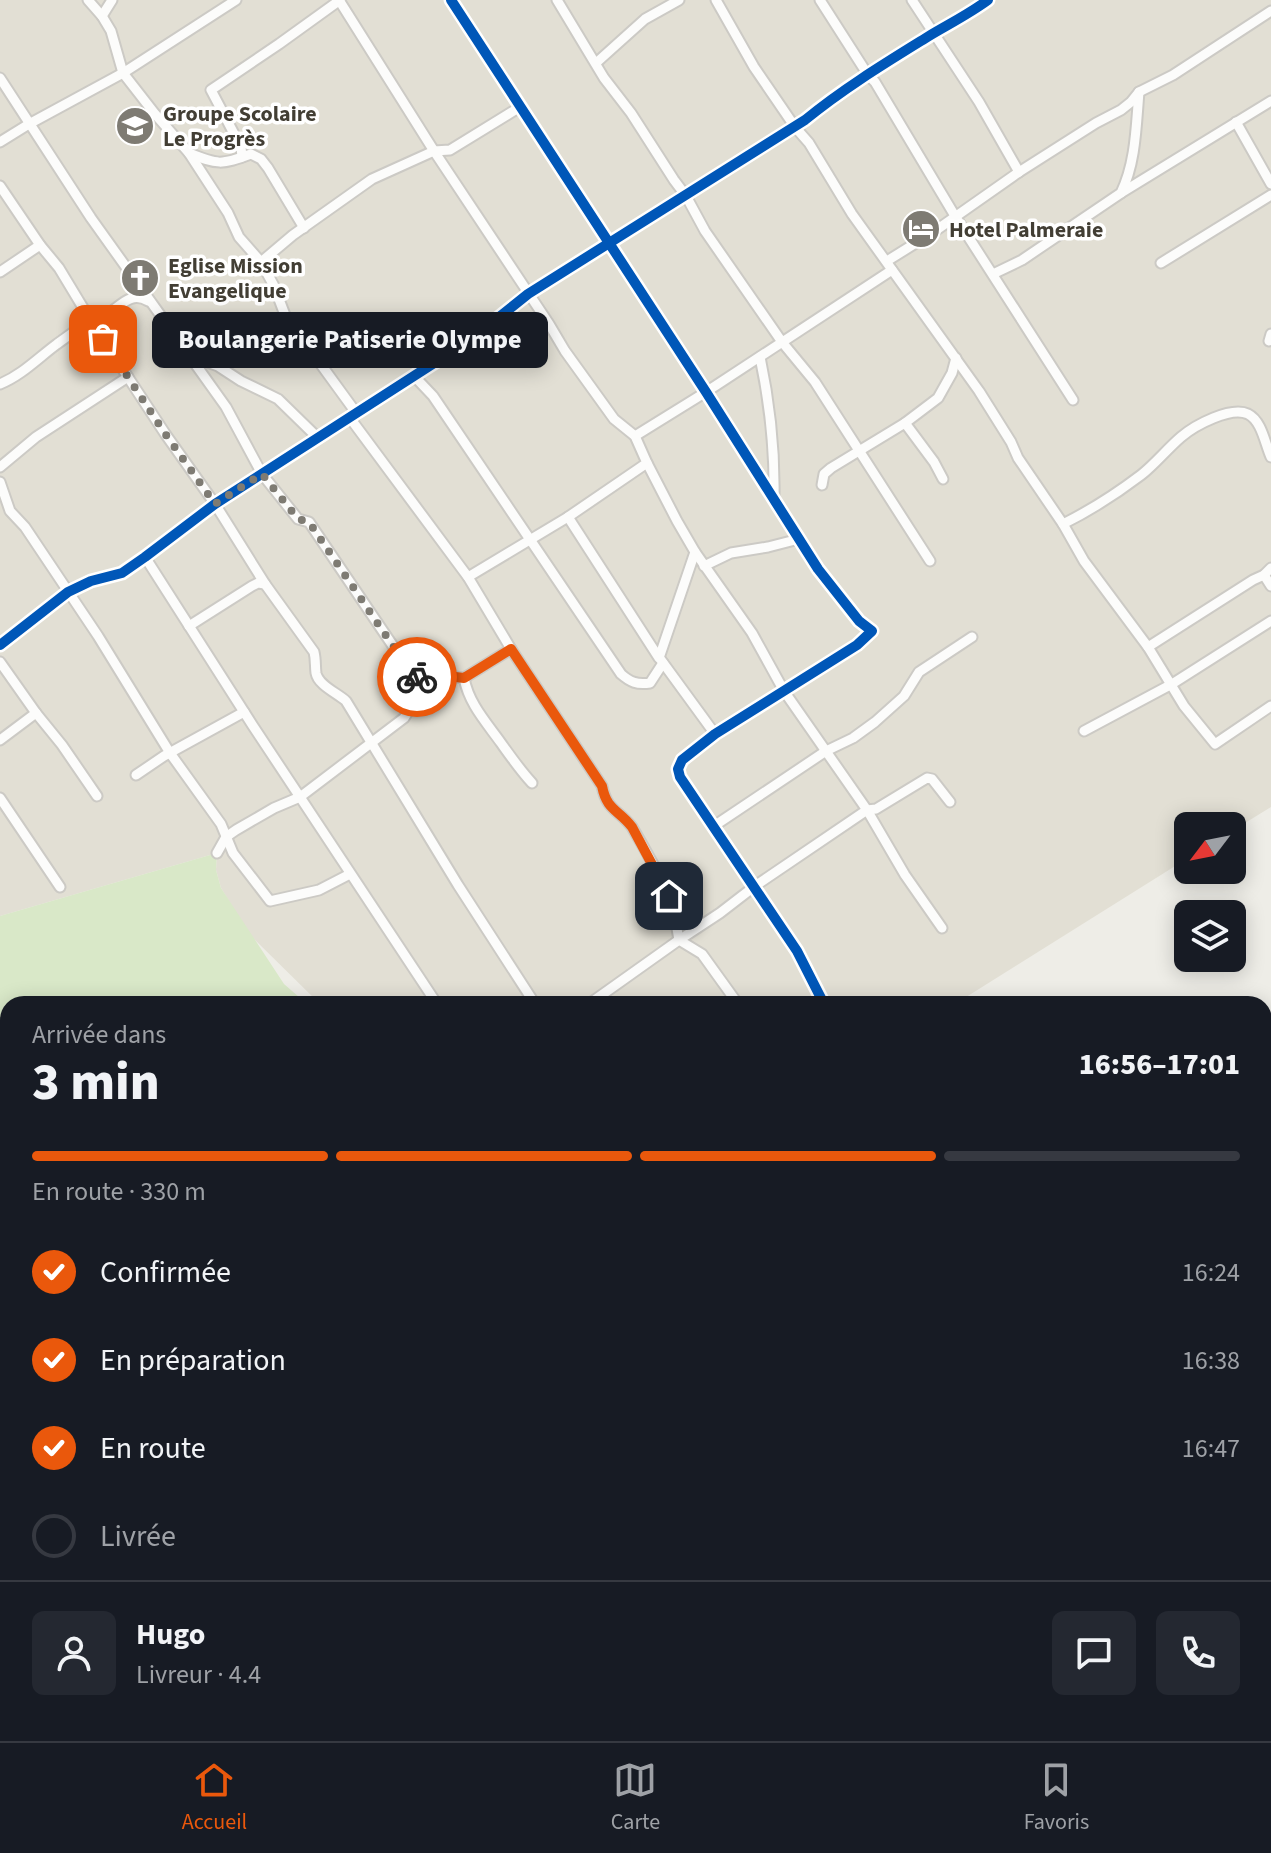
<!DOCTYPE html>
<html lang="fr">
<head>
<meta charset="utf-8">
<style>
  :root { --surface:#171b24; --page:#242831; --text:#f1f3f6; --muted:#9ea1a6; --line:#363941; --accent:#ea580c }
  body { margin:0; font-family:"Source Sans 3",sans-serif; background:var(--page); color:var(--text); height:100vh; display:flex; flex-direction:column; font-size:30px; white-space:nowrap }
  * { box-sizing:border-box; margin:0 }
  p { font-size:26px; color:var(--muted) }
  .icon { flex:none; width:44px; height:44px; fill:none; stroke:currentColor; stroke-width:2; stroke-linecap:round; stroke-linejoin:round }
  .map { position:relative; flex:1; overflow:hidden }
  .drawer { position:absolute; left:0px; top:996px; width:1272px; height:746px; display:flex; flex-direction:column; background:var(--surface); border-radius:24px 24px 0 0; box-shadow:0 4px 20px #0003 }
  .drawer>* { flex:none }
  .needle { width:52px; rotate:238deg }
  .controls { position:absolute; left:1174px; top:812px; display:grid; gap:16px }
  .controls a { display:grid; place-items:center; width:72px; height:72px; border-radius:12px; background:var(--surface); box-shadow:0 4px 20px #0003; font-size:40px }
  .pin { position:absolute; display:grid; place-items:center; width:68px; height:68px; color:#fff; margin:-34px; border-radius:16px; box-shadow:0 4px 12px #0006 }
  .courier { position:absolute; display:grid; place-items:center; width:80px; height:80px; margin:-40px; border:6px solid #ea580c; border-radius:50%; background:#fff; color:#222; box-shadow:0 2px 10px #0007 }
  .bubble { position:absolute; height:56px; border-radius:12px; background:var(--surface); box-shadow:0 4px 20px #0003; font-size:26px; font-weight:800; line-height:56px; text-align:center }
  .summary em { font-style:normal; font-weight:800 }
  .summary div { display:flex; flex-direction:column-reverse }
  .summary { display:flex; align-items:center; justify-content:space-between; height:136px; padding:0 32px }
  h1 { font-size:52px; font-weight:800; line-height:60px }
  .bar { display:grid; grid-template-columns:repeat(4,1fr); gap:12px 8px; align-content:center; height:96px; padding:0 32px }
  .bar i { height:10px; border-radius:6px; background:var(--line) }
  .bar .selected { background:var(--accent) }
  .bar p { grid-column:span 4 }
  .line { display:flex; align-items:center; gap:20px; padding:0 32px; border-top:2px solid var(--line) }
  .line div { flex:1 }
  .round { display:grid; place-items:center; flex:none; width:84px; height:84px; border-radius:12px; background:var(--page) }
  ol { padding:0 32px; list-style:none }
  li { display:flex; align-items:center; gap:24px; height:88px }
  li p { margin-inline-start:auto }
  li .icon { padding:8px; border-radius:50%; background:var(--accent); color:#fff; stroke-width:4 }
  li:last-child { color:var(--muted) }
  li i { width:44px; height:44px; border:4px solid var(--line); border-radius:50% }
  .tab-bar { display:flex; justify-content:space-around; align-items:center; height:112px; border-top:2px solid var(--line); background:var(--surface); font-size:22px; color:var(--muted) }
  .tab-bar a { display:grid; justify-items:center; gap:4px }
  .tab-bar .selected { color:var(--accent) }
  .map>svg:first-child { display:block }
  .residential { fill:#e2dfd4 }
  .green { fill:#d9e8c8 }
  .lines { fill:none; stroke-linecap:round; stroke-linejoin:round }
  .street-casing { stroke:#cccac5; stroke-width:13 }
  .street { stroke:#fcfcfb; stroke-width:9 }
  .cycleway-casing { stroke:#fff; stroke-width:15 }
  .cycleway { stroke:#0057b8; stroke-width:10 }
  .done { stroke:#7e7b73; stroke-width:8; stroke-dasharray:0 14.4 }
  .route { stroke:#ea580c; stroke-width:10 }
  .labels { text-anchor:middle; stroke-width:7; stroke-linejoin:round; paint-order:stroke }
  .poi-label { font-size:22px; font-weight:bold; fill:#423e34; stroke:#fff; text-anchor:start }
</style>
</head>
<body>
<div class="map">
<svg width="1271" height="1741" viewBox="0 0 1271 1741">
  <rect width="100%" height="100%" fill="#eeede7"/>
  <g class="residential">
    <polygon points="0,0 1271,0 1271,807 1232,831 1232,826 1188,826 1188,858 955,1004 320,1004 250,935 221,888 216,870 217,853 0,916"/>
    <polygon points="8,1533 8,1734 257,1734 261,1741 0,1741 0,1537"/>
  </g>
  <polygon class="green" points="217,853 216,870 221,888 284,984 307,1004 8,1004 8,1336 0,1327 0,916"/>
  <g class="lines">
    <defs>
      <g id="street">
        <polyline points="88,0 102,16 111,31 123,73 155,114 189,153 228,213 239,237 261,262 274,286 285,315 357,414"/>
        <polyline points="339,0 434,151 549,324 565,351 614,419 635,436 647,463 568,517 468,577"/>
        <polyline points="451,0 706,392 818,569 859,621 872,631 857,645 715,734 682,760 678,769 680,777 797,951 824,1004"/>
        <polyline points="557,0 604,78 631,113 674,180 686,196 705,231 782,342 815,382 930,561"/>
        <polyline points="716,0 754,67 795,127 809,143 852,214 979,391 1011,442 1018,458 1063,524 1084,561 1148,647 1184,706 1215,744 1271,706"/>
        <polyline points="820,0 868,75 875,82 955,216 1073,400"/>
        <polyline points="912,0 979,102 1019,172"/>
        <polyline points="102,16 112,0"/>
        <polyline points="596,63 645,19 679,0"/>
        <polyline points="0,78 91,218 226,407 262,474 298,519 309,522 414,677"/>
        <polyline points="1236,122 1271,184"/>
        <polyline points="0,142 29,124 123,73 236,0"/>
        <path d="M189 153C218 165 221 165 251 154L261 159 268 168 304 228"/>
        <polyline points="242,157 241,147 211,90 279,44 340,0"/>
        <path d="M0 186 40 245 59 268 91 321 166 435 215 504 265 584 314 652C316 660 315 666 316 673 318 685 337 693 346 701L458 885 535 1004"/>
        <polyline points="1121,193 1271,101"/>
        <polyline points="887,261 935,231 1019,172 1096,123 1121,110 1131,102 1139,92 1173,75 1271,11"/>
        <polyline points="261,262 293,235 372,179 434,151 450,150 520,107"/>
        <polyline points="1161,263 1271,195"/>
        <polyline points="0,272 40,245"/>
        <path d="M993 274 1022 260 1121 193C1136 162 1136 126 1139 92"/>
        <polyline points="1269,341 1271,334"/>
        <polyline points="194,354 199,359 218,366 241,381 278,399 318,438"/>
        <path d="M760 357C770 404 775 452 774 500"/>
        <path d="M415 377 433 396 621 674C630 682 637 685 650 683L663 663"/>
        <path d="M0 384C22 375 38 358 57 344 67 337 77 329 88 323 93 320 99 320 105 316 119 308 130 290 148 301"/>
        <path d="M350 418 468 577 511 649 602 786C607 811 618 809 632 827 654 865 673 896 679 940L702 954 738 1004"/>
        <polyline points="905,423 934,462 943,479"/>
        <polyline points="635,436 706,392 892,270"/>
        <polyline points="647,463 677,521 695,552 752,633 784,691 867,810 905,875 942,928"/>
        <polyline points="0,467 36,437 128,377"/>
        <polyline points="0,482 10,511 25,527 98,636 170,753 221,824 233,853 270,901 319,890 350,874"/>
        <polyline points="822,485 824,474 831,468 905,423 938,398 952,373 956,358"/>
        <polyline points="568,517 659,658 695,552"/>
        <path d="M1063 524C1091 510 1116 494 1141 475 1155 464 1167 449 1181 437 1195 425 1231 406 1248 414 1262 421 1265 444 1271 457"/>
        <polyline points="145,557 253,726 437,1004"/>
        <polyline points="704,566 731,553 768,547 799,539"/>
        <polyline points="1264,575 1271,586"/>
        <polyline points="189,626 252,586 258,583 265,584"/>
        <path d="M0 645 68 592 91 581 122 573 145 557 215 504 473 338 528 294 805 120C844 88 887 62 929 36 949 24 969 14 988 0"/>
        <polyline points="1148,647 1253,580 1264,575 1271,568"/>
        <polyline points="661,660 715,734"/>
        <polyline points="0,662 36,713 62,745 97,796"/>
        <path d="M464 678C469 704 486 722 501 743 511 757 520 770 532 783"/>
        <polyline points="1084,731 1172,684 1271,621"/>
        <polyline points="0,740 36,713"/>
        <polyline points="136,775 164,756 244,712"/>
        <polyline points="0,798 60,887"/>
        <polyline points="714,826 826,751 853,738 875,722 904,696 919,672 972,637"/>
        <polyline points="217,853 226,837 236,830 274,808 300,797 404,718 416,699 414,677 447,676 464,678 511,649"/>
        <polyline points="589,1004 679,940 720,913 755,886 867,810 876,809 927,778 932,779 950,802"/>
        <polyline points="0,1587 8,1585"/>
        <polyline points="0,1655 8,1665"/>
        <polyline points="63,1734 68,1741"/>
        <polyline points="259,1734 264,1741"/>
      </g>
    </defs>
    <use href="#street" class="street-casing"/>
    <use href="#street" class="street"/>
    <defs>
      <g id="cycleway">
        <polyline points="451,0 706,392 818,569 859,621 872,631 857,645 715,734 682,760 678,769 680,777 797,951 824,1004"/>
        <path d="M0 645 68 592 91 581 122 573 145 557 215 504 473 338 528 294 805 120C844 88 887 62 929 36 949 24 969 14 988 0"/>
      </g>
    </defs>
    <use href="#cycleway" class="cycleway-casing"/>
    <use href="#cycleway" class="cycleway"/>
  </g>
  <g class="lines">
    <polyline class="done" points="103,339 166,435 215,504 262,474 298,519 309,522 414,677 417,677"/>
    <path class="route" d="M417 677 447 676 464 678 511 649 602 786C607 811 618 809 632 827L669 896"/>
  </g>
  <defs>
    <symbol id="school-disc" viewBox="-11 -11 22 22"><circle r="9.5" fill="#7e7b73" stroke="#fff"/><path d="M0-5L7-2L0 1L-7-2ZM-4 1L0 2.5L4 1V4Q0 6-4 4Z" fill="#fff"/></symbol>
    <symbol id="hotel-disc" viewBox="-11 -11 22 22"><circle r="9.5" fill="#7e7b73" stroke="#fff"/><path d="M-6-4.5h1.5V1H6V5H4.5V3h-9V5H-6ZM-4 0a1.8 1.8 0 1 1 3.6 0ZM.5 0V-2.5h3Q6-2.5 6 0Z" fill="#fff"/></symbol>
    <symbol id="church-disc" viewBox="-11 -11 22 22"><circle r="9.5" fill="#7e7b73" stroke="#fff"/><path d="M-1.2-6h2.4v3.5h3.3v2.4h-3.3V6h-2.4V-.1h-3.3v-2.4h3.3Z" fill="#fff"/></symbol>
  </defs>
  <g fill-rule="evenodd">
    <use href="#school-disc" x="113" y="104" width="44" height="44"/>
    <use href="#hotel-disc" x="899" y="207" width="44" height="44"/>
    <use href="#church-disc" x="118" y="256" width="44" height="44"/>
  </g>
  <g class="labels">
    <g class="poi-label">
      <text x="163" y="121">Groupe Scolaire<tspan x="163" dy="25">Le Progrès</tspan></text>
      <text x="949" y="237">Hotel Palmeraie</text>
      <text x="168" y="273">Eglise Mission<tspan x="168" dy="25">Evangelique</tspan></text>
    </g>
  </g>
</svg>
<div class="controls">
<a><svg class="needle" viewBox="-14 -14 28 28"><path d="M0-13l5 13h-10z" fill="#e53935"/><path d="M0 13l5-13h-10z" fill="#9ea1a6"/></svg></a>
<a><svg class="icon" aria-label="layers" viewBox="0 0 24 24"><path d="M12 4l9 5-9 5-9-5zM3 14l9 5 9-5"/></svg></a>
</div>
<div class="pin" style="left:103px;top:339px;background:#ea580c"><svg class="icon" aria-label="bag" viewBox="0 0 24 24"><path d="M5 8h14l-1 12H6zM9 8a3 3 0 0 1 6 0"/></svg></div>
<div class="pin" style="left:669px;top:896px;background:#1f2937"><svg class="icon" aria-label="home" viewBox="0 0 24 24"><path d="M3 11l9-7 9 7M6 9v11h12V9"/></svg></div>
<div class="courier" style="left:417px;top:677px"><svg class="icon" aria-label="bike" viewBox="0 0 24 24"><circle cx="6" cy="16" r="4"/><circle cx="18" cy="16" r="4"/><path d="M6 16l4-8h5l3 8M10 8l3 8H6M13 5h3"/></svg></div>
<div class="bubble" style="left:152px;top:312px;width:396px">Boulangerie Patiserie Olympe</div>
<section class="drawer">
<div class="summary"><div><h1>3 min</h1><p>Arrivée dans</p></div><em>16:56–17:01</em></div>
<div class="bar"><i class="selected"></i><i class="selected"></i><i class="selected"></i><i></i><p>En route · 330 m</p></div>
<ol>
<li><svg class="icon" aria-label="check" viewBox="0 0 24 24"><path d="M5 12l5 5 9-10"/></svg>Confirmée<p>16:24</p></li>
<li><svg class="icon" aria-label="check" viewBox="0 0 24 24"><path d="M5 12l5 5 9-10"/></svg>En préparation<p>16:38</p></li>
<li><svg class="icon" aria-label="check" viewBox="0 0 24 24"><path d="M5 12l5 5 9-10"/></svg>En route<p>16:47</p></li>
<li><i></i>Livrée</li>
</ol>
<div class="line" style="height:144px"><a class="round"><svg class="icon" aria-label="person" viewBox="0 0 24 24"><circle cx="12" cy="8" r="4"/><path d="M4 21q1-7 8-7t8 7"/></svg></a><div><b>Hugo</b><p>Livreur · 4.4</p></div><a class="round"><svg class="icon" aria-label="chat" viewBox="0 0 24 24"><path d="M4 5h16v11H9l-5 4z"/></svg></a><a class="round"><svg class="icon" aria-label="phone" viewBox="0 0 24 24"><path d="M5 4h4l2 5-3 2q2 4 5 5l2-3 5 2v4C11 20 4 13 5 4z"/></svg></a></div>
</section>
</div>
<nav class="tab-bar">
<a class="selected"><svg class="icon" aria-label="home" viewBox="0 0 24 24"><path d="M3 11l9-7 9 7M6 9v11h12V9"/></svg>Accueil</a>
<a><svg class="icon" aria-label="map" viewBox="0 0 24 24"><path d="M3 6l6-2 6 2 6-2v14l-6 2-6-2-6 2zM9 4v14M15 6v14"/></svg>Carte</a>
<a><svg class="icon" aria-label="saved" viewBox="0 0 24 24"><path d="M7 4h10v16l-5-4-5 4z"/></svg>Favoris</a>
</nav>
</body>
</html>
